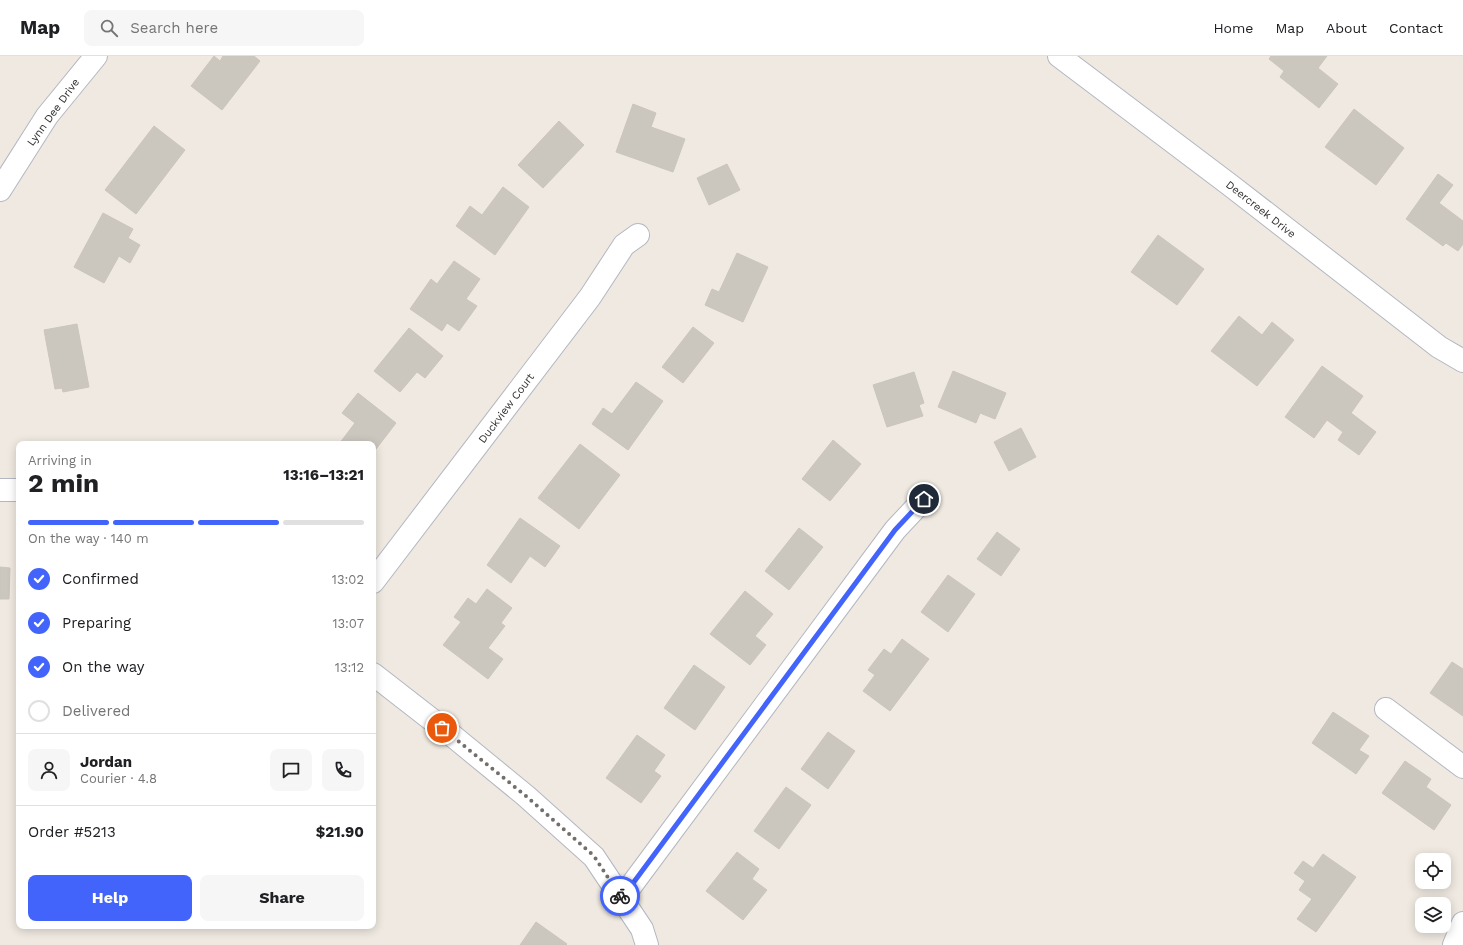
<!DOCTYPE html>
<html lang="en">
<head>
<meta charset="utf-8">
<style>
  :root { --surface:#fff; --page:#f6f6f6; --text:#202124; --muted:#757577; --line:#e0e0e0; --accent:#4264fb }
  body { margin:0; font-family:"Work Sans",sans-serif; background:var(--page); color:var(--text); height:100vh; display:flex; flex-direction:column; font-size:15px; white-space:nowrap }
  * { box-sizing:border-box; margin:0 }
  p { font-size:13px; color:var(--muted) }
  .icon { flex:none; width:22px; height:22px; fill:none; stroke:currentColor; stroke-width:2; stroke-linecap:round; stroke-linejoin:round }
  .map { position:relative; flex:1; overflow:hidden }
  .panel { position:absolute; left:16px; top:385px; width:360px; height:488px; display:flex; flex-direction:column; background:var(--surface); border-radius:8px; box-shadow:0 2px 10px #0003 }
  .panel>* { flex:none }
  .controls { position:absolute; left:1415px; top:797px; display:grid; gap:8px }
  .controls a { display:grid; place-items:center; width:36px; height:36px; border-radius:8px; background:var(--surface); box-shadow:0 2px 10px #0003; font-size:20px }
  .pin { position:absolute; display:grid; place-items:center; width:34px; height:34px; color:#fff; margin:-17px; border:2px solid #fff; border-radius:50%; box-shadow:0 1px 4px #0007 }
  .courier { position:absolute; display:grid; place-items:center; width:40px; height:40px; margin:-20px; border:3px solid #4264fb; border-radius:50%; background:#fff; color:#222; box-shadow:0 1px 5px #0007 }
  .summary em { font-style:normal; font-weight:700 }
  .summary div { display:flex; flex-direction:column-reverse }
  .summary { display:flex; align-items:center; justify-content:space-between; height:68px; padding:0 12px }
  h1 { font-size:26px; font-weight:700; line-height:30px }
  .bar { display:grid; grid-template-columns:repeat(4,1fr); gap:6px 4px; align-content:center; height:48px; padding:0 12px }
  .bar i { height:5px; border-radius:3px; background:var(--line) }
  .bar .selected { background:var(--accent) }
  .bar p { grid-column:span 4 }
  .line { display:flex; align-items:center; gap:10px; padding:0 12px; border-top:1px solid var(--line) }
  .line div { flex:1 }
  .round { display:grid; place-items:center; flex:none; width:42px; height:42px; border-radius:8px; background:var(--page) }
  ol { padding:0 12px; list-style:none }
  li { display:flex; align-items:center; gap:12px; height:44px }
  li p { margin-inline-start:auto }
  li .icon { padding:4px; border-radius:50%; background:var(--accent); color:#fff; stroke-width:4 }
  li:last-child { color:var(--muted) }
  li i { width:22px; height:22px; border:2px solid var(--line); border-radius:50% }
  .action { display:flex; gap:8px; margin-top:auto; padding:8px 12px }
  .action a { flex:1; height:46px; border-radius:8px; background:var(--accent); color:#fff; font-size:16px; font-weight:700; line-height:46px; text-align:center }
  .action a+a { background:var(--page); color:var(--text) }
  header { display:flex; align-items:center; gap:24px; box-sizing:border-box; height:56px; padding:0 20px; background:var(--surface); border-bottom:1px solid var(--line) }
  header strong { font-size:19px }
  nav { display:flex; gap:22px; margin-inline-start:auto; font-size:14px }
  .search { width:280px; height:36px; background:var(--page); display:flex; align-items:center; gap:10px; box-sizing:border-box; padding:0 14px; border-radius:8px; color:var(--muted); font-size:15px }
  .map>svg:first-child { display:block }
  .building { fill:#cbc7bf; stroke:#cbc5ba }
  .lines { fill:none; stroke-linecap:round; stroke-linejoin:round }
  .minor-casing { stroke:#b4b7c1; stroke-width:24 }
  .minor { stroke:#fff; stroke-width:22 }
  .done { stroke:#726f6d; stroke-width:4; stroke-dasharray:0 7.2 }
  .route { stroke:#4264fb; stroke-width:5 }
  .labels { text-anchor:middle; stroke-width:3; stroke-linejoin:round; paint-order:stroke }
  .street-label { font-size:11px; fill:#2e2e2e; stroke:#fff }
</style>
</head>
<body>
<header>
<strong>Map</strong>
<div class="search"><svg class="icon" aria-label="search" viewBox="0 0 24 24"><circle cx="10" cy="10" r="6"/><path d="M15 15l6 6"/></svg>Search here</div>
<nav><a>Home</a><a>Map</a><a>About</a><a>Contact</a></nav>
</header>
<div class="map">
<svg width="1463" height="889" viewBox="0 0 1463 889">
  <rect width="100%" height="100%" fill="#efe9e1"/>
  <g class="building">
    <polygon points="214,0 220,5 223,0 254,0 260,5 222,54 191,30"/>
    <polygon points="1271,0 1327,0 1318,12 1338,28 1319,52 1280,21 1284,15 1269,3"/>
    <polygon points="633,48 656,57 651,71 685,83 673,116 616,96"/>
    <polygon points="1354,53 1404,92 1376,129 1325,91"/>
    <polygon points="559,65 584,89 543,132 518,109"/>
    <polygon points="154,70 185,94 136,158 105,134"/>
    <polygon points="727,108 740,134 709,149 697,122"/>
    <polygon points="1438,118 1453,129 1439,147 1463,165 1463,188 1458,195 1446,187 1443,190 1406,163"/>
    <polygon points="503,131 529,151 495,199 456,170 470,150 482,159"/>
    <polygon points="103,157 133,173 128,182 140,189 130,207 119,200 104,227 74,211"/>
    <polygon points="1158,179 1204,213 1177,249 1131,216"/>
    <polygon points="737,197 768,211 743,266 705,249 712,233 719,236"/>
    <polygon points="454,205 480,223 466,243 477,250 459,275 447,267 442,275 410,253 431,223 437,228"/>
    <polygon points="1239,260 1262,279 1272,266 1294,284 1257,330 1211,295"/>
    <polygon points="77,268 89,331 63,336 62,332 55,333 44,274"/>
    <polygon points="693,271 714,287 683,327 662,311"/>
    <polygon points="409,272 443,300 425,322 417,316 400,336 374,315"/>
    <polygon points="1322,310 1363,340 1351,357 1376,376 1359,399 1338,384 1343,376 1327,364 1314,382 1285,361"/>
    <polygon points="953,315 1006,337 995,363 980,357 976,367 938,351"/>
    <polygon points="914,316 924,347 919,349 923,360 887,371 873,329"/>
    <polygon points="636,326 663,345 628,394 592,368 603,352 612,358"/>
    <polygon points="358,337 396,367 373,397 373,388 339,388 355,367 342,357"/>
    <polygon points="1021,372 1036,401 1009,415 994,386"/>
    <polygon points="833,384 861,408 830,445 802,423"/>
    <polygon points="580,388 620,419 579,473 538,442"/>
    <polygon points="520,462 560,490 545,511 530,500 511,527 487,509"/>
    <polygon points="799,472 823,491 789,534 765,515"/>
    <polygon points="997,476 1020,493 1001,520 977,503"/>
    <polygon points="0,511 10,512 9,543 0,543"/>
    <polygon points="948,519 975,538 948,576 921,556"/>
    <polygon points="487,533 512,552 501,567 505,570 488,592 503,603 488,623 443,589 461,566 454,561 468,542 476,548"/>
    <polygon points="745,535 773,558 755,580 766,589 750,609 710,578"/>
    <polygon points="902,583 929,603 890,655 863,635 875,619 868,614 884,593 891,598"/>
    <polygon points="1452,606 1463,613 1463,660 1430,637"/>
    <polygon points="694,609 725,631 695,674 664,652"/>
    <polygon points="1333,656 1369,680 1359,694 1369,700 1356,718 1312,687"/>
    <polygon points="828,676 855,695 828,733 801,713"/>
    <polygon points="637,679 665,699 654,715 661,720 641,747 606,722"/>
    <polygon points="1405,705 1431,723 1426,731 1451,749 1434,774 1382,737"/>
    <polygon points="786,731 811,749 779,793 754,775"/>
    <polygon points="737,796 759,813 752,823 767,834 743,864 706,835"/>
    <polygon points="1323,798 1356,821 1316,876 1297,863 1312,843 1299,834 1305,825 1294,817 1303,805 1313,812"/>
    <polygon points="536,866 567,888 566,889 520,889"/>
  </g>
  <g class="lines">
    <defs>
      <g id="minor">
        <polyline points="1059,0 1230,129 1439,291 1463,305"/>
        <polyline points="0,134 47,60 96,0"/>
        <polyline points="0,434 19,434"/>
        <polyline points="373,526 590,241 624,189 638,179"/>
        <polyline points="373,618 454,681 526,740 594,801 642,873 647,889"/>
        <polyline points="1386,653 1463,711"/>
        <polyline points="622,842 895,474 924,443"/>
        <polyline points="1454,889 1463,867"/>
      </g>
    </defs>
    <use href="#minor" class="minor-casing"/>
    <use href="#minor" class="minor"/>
  </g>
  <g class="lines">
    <polyline class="done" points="442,672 526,740 594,800 620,840"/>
    <polyline class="route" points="620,840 622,842 895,474 924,443"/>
  </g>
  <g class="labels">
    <g class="street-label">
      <text transform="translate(53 56) rotate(-54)" y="4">Lynn Dee Drive</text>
      <text transform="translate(1261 153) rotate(38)" y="4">Deercreek Drive</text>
      <text transform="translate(506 352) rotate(-53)" y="4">Duckview Court</text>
    </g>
  </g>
</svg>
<div class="controls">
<a><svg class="icon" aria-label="locate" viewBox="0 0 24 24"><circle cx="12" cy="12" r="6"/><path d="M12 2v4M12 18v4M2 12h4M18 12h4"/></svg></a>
<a><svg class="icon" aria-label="layers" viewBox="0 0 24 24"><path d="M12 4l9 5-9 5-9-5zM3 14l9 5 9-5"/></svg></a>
</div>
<div class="pin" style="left:442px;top:672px;background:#ea580c"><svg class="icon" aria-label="bag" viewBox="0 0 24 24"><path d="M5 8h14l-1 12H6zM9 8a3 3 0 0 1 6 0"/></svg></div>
<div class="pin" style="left:924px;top:443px;background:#1f2937"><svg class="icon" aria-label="home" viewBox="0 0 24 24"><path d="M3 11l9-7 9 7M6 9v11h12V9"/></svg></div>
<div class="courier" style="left:620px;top:840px"><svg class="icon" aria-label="bike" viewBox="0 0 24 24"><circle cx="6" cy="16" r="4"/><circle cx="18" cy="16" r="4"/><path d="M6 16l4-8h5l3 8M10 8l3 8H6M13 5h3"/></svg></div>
<section class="panel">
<div class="summary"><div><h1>2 min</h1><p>Arriving in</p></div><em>13:16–13:21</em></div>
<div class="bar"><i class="selected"></i><i class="selected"></i><i class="selected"></i><i></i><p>On the way · 140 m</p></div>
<ol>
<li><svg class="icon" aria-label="check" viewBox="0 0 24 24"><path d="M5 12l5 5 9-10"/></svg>Confirmed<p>13:02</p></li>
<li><svg class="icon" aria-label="check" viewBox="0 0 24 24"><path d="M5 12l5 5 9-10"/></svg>Preparing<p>13:07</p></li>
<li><svg class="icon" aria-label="check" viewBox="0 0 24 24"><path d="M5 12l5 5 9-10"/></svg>On the way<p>13:12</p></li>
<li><i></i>Delivered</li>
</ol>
<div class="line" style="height:72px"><a class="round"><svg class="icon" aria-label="person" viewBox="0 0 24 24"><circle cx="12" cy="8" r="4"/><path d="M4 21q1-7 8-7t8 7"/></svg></a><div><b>Jordan</b><p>Courier · 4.8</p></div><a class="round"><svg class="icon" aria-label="chat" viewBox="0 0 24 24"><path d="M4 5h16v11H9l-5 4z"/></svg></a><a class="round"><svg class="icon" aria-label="phone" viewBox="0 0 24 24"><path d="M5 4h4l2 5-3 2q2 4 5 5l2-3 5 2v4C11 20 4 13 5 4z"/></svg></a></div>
<div class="line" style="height:52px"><div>Order #5213</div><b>$21.90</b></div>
<div class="action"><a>Help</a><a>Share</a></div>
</section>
</div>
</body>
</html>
